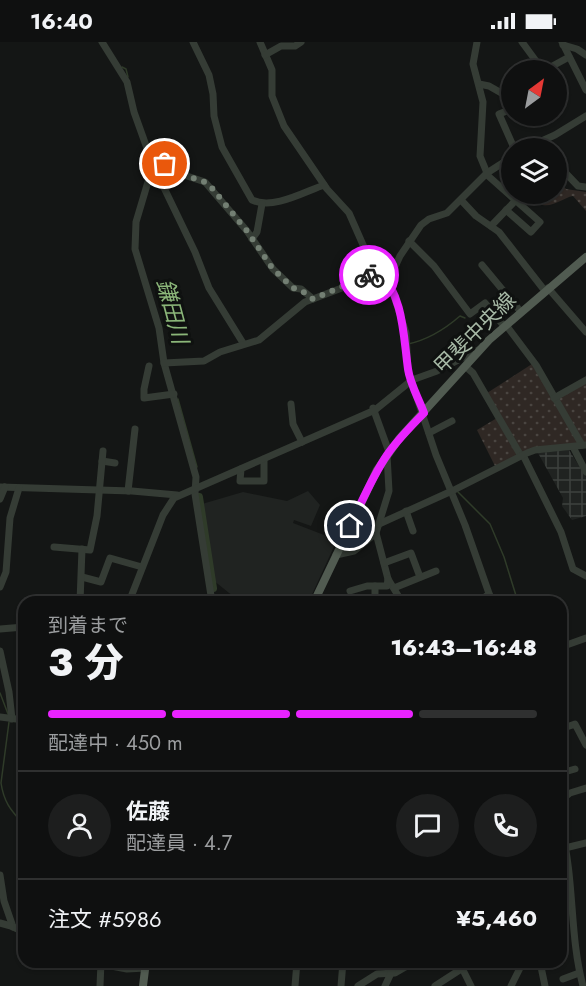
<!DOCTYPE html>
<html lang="ja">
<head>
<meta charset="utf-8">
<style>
  :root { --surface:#0f1010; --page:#1d1e1e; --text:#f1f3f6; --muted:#9b9d9f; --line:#2f3030; --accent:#e923ff }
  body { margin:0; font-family:Jost,"Noto Sans JP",sans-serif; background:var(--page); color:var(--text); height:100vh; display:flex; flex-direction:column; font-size:22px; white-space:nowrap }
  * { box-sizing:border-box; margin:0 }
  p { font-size:20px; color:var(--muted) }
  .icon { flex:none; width:33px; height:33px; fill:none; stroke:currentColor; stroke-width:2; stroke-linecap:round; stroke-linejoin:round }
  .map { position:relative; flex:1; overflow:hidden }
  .drawer { position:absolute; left:18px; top:554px; width:549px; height:372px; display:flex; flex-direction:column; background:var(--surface); border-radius:18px; box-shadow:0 2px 4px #0004,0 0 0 2px var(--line) }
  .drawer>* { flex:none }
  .needle { width:39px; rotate:32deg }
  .tools { position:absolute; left:501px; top:18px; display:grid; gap:12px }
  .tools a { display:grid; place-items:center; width:66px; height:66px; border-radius:50%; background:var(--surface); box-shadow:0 2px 4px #0004,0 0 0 2px var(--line); font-size:30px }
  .pin { position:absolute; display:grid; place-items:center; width:51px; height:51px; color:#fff; margin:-26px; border:3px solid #fff; border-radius:50%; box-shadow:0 2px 6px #0007 }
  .courier { position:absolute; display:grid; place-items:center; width:60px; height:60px; margin:-30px; border:4px solid #e923ff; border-radius:50%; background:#fff; color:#222; box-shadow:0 2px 8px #0007 }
  .headline em { font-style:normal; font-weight:800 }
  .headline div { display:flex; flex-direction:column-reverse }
  .headline { display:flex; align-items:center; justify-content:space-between; height:102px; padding:0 30px }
  h1 { font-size:39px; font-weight:800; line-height:45px }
  .bar { display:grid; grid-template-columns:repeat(4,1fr); gap:9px 6px; align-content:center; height:72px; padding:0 30px }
  .bar i { height:8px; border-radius:4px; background:var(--line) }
  .bar .on { background:var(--accent) }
  .bar p { grid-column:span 4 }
  .line { display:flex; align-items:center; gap:15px; padding:0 30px; border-top:2px solid var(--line) }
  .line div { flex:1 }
  .round { display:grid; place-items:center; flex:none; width:63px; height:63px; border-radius:32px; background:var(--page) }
  .status { display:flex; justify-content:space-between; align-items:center; height:42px; padding:0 30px; background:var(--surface); direction:ltr }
  .status svg { height:16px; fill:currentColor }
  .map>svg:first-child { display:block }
  .built { fill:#202321 }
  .industrial { fill:url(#industrial-grid) }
  .grass { fill:url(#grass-dots) }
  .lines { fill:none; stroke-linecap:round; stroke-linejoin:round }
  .stream { stroke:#2f3b29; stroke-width:1.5 }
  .river { stroke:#2f3b29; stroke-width:8 }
  .minor { stroke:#353c35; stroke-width:7 }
  .major { stroke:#515b51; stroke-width:8 }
  .done { stroke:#737f73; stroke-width:6; stroke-dasharray:0 10.8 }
  .route { stroke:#e923ff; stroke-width:8 }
  .labels { text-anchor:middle; stroke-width:6; stroke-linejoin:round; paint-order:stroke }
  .street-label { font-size:21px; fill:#a6b8a5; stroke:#0f1110 }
  .water-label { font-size:22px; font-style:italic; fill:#8bb679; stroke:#0f1110 }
</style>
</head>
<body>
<div class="status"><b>16:40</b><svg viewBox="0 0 49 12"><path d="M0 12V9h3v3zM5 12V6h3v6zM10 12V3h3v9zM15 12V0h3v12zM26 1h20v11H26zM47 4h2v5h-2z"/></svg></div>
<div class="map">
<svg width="586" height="944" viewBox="0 0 586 944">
  <defs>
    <pattern id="industrial-grid" width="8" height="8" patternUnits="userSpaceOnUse" patternTransform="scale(1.5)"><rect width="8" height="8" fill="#202321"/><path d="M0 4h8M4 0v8" fill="none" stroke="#3d413e"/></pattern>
    <pattern id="grass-dots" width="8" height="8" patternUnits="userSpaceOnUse" patternTransform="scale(1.5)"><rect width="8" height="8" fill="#2f2824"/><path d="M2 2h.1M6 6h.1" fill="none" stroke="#4a4541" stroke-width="1.8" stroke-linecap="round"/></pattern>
  </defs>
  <rect width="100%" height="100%" fill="#141615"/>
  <polygon class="built" points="308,449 320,463 311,484 294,478 293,481 337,498 309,559 239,559 213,538 202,462 243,450 287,459"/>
  <polygon class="industrial" points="569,408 586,435 586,474 572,478 562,464 563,456 538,411"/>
  <g class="grass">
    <path d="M557 138 566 147 586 150V169L573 154C562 156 552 167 539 162 536 160 531 154 528 152H556Z"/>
    <polygon points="532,322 579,401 522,410 487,351"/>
    <polygon points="586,339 586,400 581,401 556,356"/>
    <polygon points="497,376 519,413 495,424 477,388"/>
  </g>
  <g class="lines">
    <g class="stream">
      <polyline points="122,25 126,27 128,35"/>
      <path d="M408 302C427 298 445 287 460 274L465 276"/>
      <polyline points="178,357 197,425"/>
      <polyline points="458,450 490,482 504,515 518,560"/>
      <polyline points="0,651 8,672"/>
      <path d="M9 680 1 741C4 761 11 768 24 783"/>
    </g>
    <polyline class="river" points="199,455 213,546"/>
    <g class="minor">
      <polyline points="102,0 127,40 134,70 153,123 136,180 135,207 159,286 164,321 196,435 195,452 212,560"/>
      <path d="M193 0 209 33 213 52 214 74 222 105 252 158C273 168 304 150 324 143"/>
      <polyline points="260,0 272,28 272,54 284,84 327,147 349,171 371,221 385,234 393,251 406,291 408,329 436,413 465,483 492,560"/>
      <polyline points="477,0 473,22 483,60 480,114 487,131"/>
      <polyline points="522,0 536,19 547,27 569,15"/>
      <polyline points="562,0 586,48"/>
      <polyline points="563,3 577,7 586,13"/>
      <polyline points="265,13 281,4 295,4 301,0"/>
      <polyline points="479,42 489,44 512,57"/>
      <polyline points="512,67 499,72 514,106"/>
      <polyline points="526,106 555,93 586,74"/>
      <polyline points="151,113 178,131 205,140 247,189 273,227 293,246 301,247 313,257"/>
      <polyline points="556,121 578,144 586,145"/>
      <polyline points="153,123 195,210 209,246 243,301"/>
      <polyline points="486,132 540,180 531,190 506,168"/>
      <polyline points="461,158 476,174 499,190 545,249"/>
      <polyline points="491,184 516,158"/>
      <polyline points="252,197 257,190 262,162"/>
      <polyline points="409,199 434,224 470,272 485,261 504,284"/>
      <polyline points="482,223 521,270"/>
      <polyline points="385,234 394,227 400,214 421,183 429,177 447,171 487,131 512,115"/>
      <polyline points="548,246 586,290"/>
      <polyline points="506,283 536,323 582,403"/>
      <polyline points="164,321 204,319 220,310 259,298 305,260 355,241 378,227"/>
      <polyline points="149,324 144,347 144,356 174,352"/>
      <polyline points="465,324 473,331 521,414"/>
      <polyline points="554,356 586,338"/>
      <polyline points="291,362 293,382 302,400"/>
      <polyline points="373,366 389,410"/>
      <polyline points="429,391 452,379"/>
      <polyline points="573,405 586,430"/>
      <polyline points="387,413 389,449 376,491 388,537 402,560"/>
      <polyline points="523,413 561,490 573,527 586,534"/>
      <polyline points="102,419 115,421"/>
      <polyline points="241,427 240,439 264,439 264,417"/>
      <polyline points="0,445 132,449 177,453"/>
      <polyline points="128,449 135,387"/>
      <polyline points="0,457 5,445"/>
      <polyline points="406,469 413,489"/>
      <polyline points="379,482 454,448 527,411 535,408 586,403"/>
      <polyline points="54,505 90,508 97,474 103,409"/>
      <polyline points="336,513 354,509 376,491"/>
      <polyline points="384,521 411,511 420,535"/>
      <polyline points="82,535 101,540 110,516 142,525"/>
      <polyline points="375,544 375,556"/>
      <polyline points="0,545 6,530 10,476 19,446"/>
      <polyline points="394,546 436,529"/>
      <polyline points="350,549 367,544 387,544 388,537"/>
      <polyline points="80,560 82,507"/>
      <polyline points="129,560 163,473 174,456 375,368 412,338 437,329 480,307"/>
      <polyline points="478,560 489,552"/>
      <polyline points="0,587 24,585"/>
      <polyline points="561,605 586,596"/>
      <polyline points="0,609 9,650 12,677"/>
      <polyline points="0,675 24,678"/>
      <polyline points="561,687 575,682 586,703"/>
      <polyline points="561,731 575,727"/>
      <polyline points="561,758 570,751 586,746"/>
      <path d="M561 786C575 838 569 892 583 944"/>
      <polyline points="565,806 586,801"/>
      <polyline points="0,833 4,859 13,885"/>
      <polyline points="561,876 571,862"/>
      <polyline points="0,881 11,884 24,890"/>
      <polyline points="90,920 127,927 145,926"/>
      <polyline points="459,920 471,944"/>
      <polyline points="540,920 545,944"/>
      <polyline points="563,937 579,931"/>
      <polyline points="100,944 101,920"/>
      <polyline points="295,944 297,920"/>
      <polyline points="341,944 343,920"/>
      <polyline points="358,944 377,932 395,931 414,920"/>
      <polyline points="385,944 392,929 389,920"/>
      <polyline points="435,944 472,920"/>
      <polyline points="511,944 523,920"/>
    </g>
    <g class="major">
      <polyline points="314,560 377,428 399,397 489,298 586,215"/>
      <polyline points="143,944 146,920"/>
    </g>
  </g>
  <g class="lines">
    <polyline class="done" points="165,122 178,131 205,140 212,146 247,189 273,227 293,246 301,248 313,257 369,233"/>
    <path class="route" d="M350 484C362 460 372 435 387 413 398 397 411 384 424 371 419 357 410 342 408 327 403 291 404 256 378 227L369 233"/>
  </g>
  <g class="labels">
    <g class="street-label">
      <text transform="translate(475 291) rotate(-45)" y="7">甲斐中央線</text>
    </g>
    <g class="water-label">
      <text transform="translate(173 269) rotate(75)" y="8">鎌田川</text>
    </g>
  </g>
</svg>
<div class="tools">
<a><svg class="needle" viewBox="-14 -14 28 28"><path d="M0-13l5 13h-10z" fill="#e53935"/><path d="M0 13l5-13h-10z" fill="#9b9d9f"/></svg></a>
<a><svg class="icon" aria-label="layers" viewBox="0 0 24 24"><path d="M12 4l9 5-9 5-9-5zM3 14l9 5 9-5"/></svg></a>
</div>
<div class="pin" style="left:165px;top:122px;background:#ea580c"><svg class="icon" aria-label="bag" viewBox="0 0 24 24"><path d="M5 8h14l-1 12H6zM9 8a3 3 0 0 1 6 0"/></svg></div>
<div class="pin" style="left:350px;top:484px;background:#1f2937"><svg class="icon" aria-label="home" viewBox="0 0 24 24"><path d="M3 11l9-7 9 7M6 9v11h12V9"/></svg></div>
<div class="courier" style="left:369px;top:233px"><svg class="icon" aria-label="bike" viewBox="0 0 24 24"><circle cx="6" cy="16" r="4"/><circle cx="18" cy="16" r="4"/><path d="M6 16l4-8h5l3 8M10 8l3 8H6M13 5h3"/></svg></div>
<section class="drawer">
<div class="headline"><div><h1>3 分</h1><p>到着まで</p></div><em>16:43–16:48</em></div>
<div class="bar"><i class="on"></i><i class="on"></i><i class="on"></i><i></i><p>配達中 · 450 m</p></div>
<div class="line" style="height:108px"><a class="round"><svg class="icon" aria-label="person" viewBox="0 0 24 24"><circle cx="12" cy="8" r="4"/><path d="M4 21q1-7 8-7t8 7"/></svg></a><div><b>佐藤</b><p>配達員 · 4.7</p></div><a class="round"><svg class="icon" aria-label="chat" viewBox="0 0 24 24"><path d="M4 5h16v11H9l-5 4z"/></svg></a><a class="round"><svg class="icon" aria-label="phone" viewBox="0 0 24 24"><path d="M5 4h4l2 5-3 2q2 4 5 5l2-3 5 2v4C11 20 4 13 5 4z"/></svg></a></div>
<div class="line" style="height:78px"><div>注文 #5986</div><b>¥5,460</b></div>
</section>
</div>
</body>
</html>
